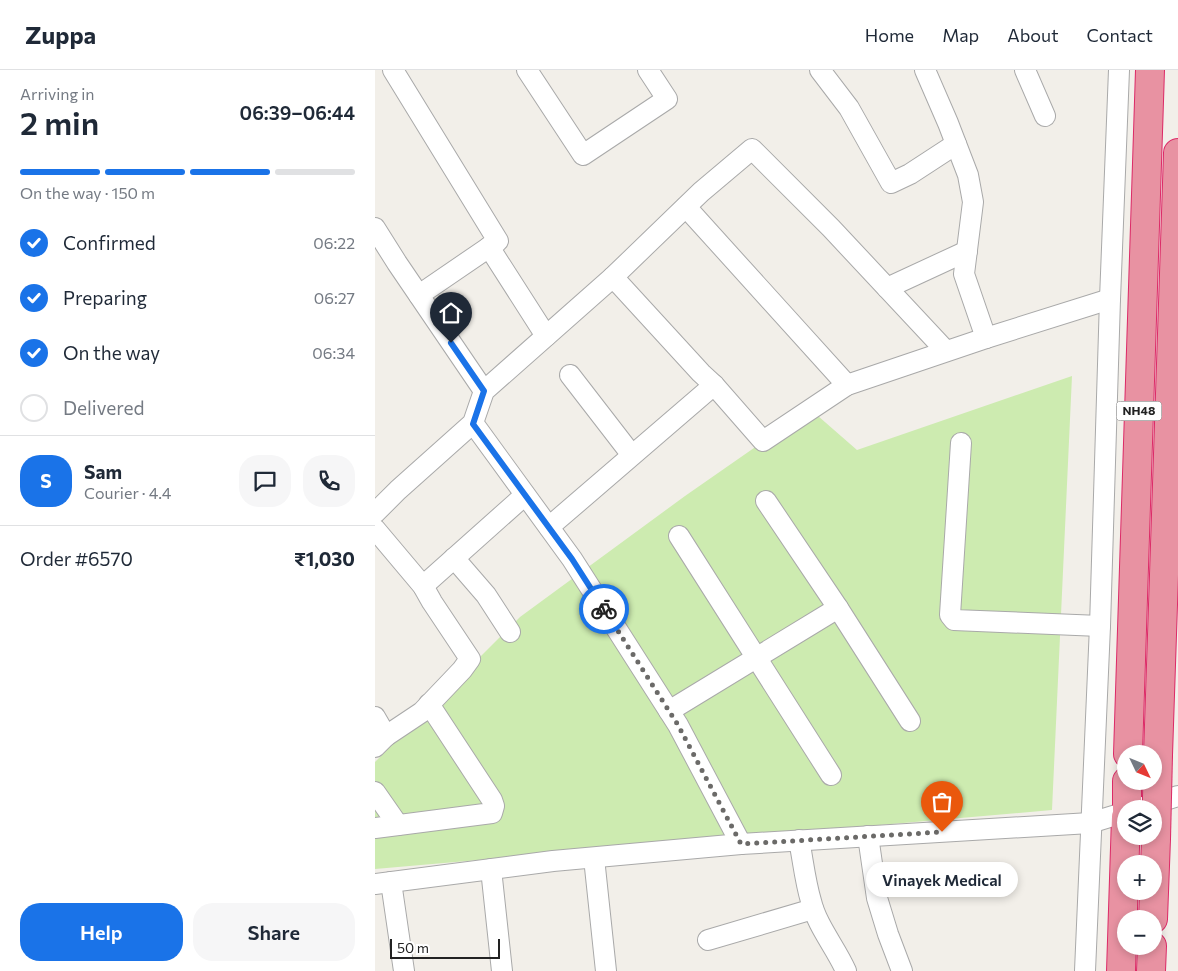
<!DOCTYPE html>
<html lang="en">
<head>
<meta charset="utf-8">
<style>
  :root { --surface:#fff; --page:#f6f6f7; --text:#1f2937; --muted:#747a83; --line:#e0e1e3; --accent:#1a73e8 }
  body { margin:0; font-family:Commissioner,sans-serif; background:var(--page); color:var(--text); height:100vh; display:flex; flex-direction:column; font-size:19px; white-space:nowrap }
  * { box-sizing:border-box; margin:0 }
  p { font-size:16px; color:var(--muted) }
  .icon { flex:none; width:28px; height:28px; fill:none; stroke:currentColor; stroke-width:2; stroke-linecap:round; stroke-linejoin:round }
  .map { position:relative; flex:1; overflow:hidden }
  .details { display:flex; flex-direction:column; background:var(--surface); width:375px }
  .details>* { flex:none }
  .needle { width:32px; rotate:133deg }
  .controls { position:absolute; left:742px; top:675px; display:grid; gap:10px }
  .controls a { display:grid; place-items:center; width:45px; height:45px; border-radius:50%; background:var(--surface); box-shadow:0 2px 8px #0003; font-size:25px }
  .scale { position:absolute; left:15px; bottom:12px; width:110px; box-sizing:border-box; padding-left:5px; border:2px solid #222; border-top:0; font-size:14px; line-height:18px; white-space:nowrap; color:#222; -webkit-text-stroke:4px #fff; paint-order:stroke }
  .pin { position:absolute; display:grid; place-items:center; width:42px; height:42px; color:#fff; margin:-51px -21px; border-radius:50% 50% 50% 0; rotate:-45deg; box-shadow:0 0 5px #0007 }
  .pin .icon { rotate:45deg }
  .courier { position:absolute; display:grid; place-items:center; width:50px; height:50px; margin:-25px; border:4px solid #1a73e8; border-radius:50%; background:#fff; color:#222; box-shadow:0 1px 6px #0007 }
  .bubble { position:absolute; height:35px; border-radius:18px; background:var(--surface); box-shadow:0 2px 8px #0003; font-size:16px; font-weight:600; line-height:35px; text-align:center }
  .summary em { font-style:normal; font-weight:600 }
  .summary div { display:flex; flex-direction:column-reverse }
  .summary { display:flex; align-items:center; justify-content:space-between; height:85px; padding:0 20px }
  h1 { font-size:32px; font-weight:600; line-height:38px }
  .bar { display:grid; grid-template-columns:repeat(4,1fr); gap:8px 5px; align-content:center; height:60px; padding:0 20px }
  .bar i { height:6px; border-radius:4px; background:var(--line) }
  .bar .on { background:var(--accent) }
  .bar p { grid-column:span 4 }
  .line { display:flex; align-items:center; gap:12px; padding:0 20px; border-top:1px solid var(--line) }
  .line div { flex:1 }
  .round { display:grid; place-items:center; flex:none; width:52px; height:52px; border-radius:20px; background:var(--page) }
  ol { padding:0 20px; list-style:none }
  li { display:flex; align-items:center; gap:15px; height:55px }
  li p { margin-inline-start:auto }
  li .icon { padding:5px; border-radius:50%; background:var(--accent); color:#fff; stroke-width:4 }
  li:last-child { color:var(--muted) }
  li i { width:28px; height:28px; border:2px solid var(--line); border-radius:50% }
  .cta { display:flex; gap:10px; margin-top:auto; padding:10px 20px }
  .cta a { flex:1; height:58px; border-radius:20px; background:var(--accent); color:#fff; font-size:20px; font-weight:600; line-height:58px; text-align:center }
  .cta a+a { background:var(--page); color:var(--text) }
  header { display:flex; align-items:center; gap:30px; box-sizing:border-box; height:70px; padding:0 25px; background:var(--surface); border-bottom:1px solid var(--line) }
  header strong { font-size:24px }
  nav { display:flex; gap:28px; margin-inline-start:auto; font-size:18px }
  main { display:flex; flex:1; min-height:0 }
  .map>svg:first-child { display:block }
  .grass { fill:#cdebb0 }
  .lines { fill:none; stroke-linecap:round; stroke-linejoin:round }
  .minor-casing { stroke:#a9a9a9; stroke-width:22 }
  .highway-casing { stroke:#dc2a67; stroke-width:30 }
  .minor { stroke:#fff; stroke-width:20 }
  .highway { stroke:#e892a2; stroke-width:28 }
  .highway-bridge-casing { stroke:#dc2a67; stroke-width:30; stroke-linecap:butt }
  .highway-bridge { stroke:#e892a2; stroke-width:28 }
  .done { stroke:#6b6a68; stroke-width:5; stroke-dasharray:0 9 }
  .route { stroke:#1a73e8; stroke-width:6 }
  .labels { text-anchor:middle; stroke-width:4.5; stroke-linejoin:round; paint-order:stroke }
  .shield { fill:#fff; stroke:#646464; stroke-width:1 }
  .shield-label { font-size:12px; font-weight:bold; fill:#222 }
</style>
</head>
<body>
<header>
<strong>Zuppa</strong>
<nav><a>Home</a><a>Map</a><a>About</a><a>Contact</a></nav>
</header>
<main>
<section class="details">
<div class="summary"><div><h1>2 min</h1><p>Arriving in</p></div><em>06:39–06:44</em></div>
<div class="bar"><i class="on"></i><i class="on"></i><i class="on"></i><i></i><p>On the way · 150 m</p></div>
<ol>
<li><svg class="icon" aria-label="check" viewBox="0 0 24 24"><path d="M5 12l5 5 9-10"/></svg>Confirmed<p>06:22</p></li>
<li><svg class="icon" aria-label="check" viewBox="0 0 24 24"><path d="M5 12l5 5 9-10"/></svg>Preparing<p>06:27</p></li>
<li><svg class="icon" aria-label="check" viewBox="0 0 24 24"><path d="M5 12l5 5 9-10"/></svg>On the way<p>06:34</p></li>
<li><i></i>Delivered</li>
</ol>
<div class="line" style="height:90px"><b class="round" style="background:var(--accent);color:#fff">S</b><div><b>Sam</b><p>Courier · 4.4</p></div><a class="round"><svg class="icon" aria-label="chat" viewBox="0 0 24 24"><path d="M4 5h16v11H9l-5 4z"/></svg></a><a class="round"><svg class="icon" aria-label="phone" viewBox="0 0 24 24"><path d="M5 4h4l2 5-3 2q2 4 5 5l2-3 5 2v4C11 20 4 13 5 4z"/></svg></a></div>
<div class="line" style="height:65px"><div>Order #6570</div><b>₹1,030</b></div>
<div class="cta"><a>Help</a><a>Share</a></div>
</section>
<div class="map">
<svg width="803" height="901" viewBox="0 0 803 901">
  <rect width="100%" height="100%" fill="#f2efe9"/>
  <polygon class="grass" points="697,306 677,740 0,799 0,692 145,547 310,426 435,339 482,380"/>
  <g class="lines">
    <defs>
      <g id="minor">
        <polyline points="18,0 123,171 44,225"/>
        <polyline points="152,0 208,85 292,29 273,0"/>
        <polyline points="445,0 474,38 516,113 535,104 581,74"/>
        <polyline points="550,0 573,53 593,105 598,132 589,204 611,268"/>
        <polyline points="650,0 670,46"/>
        <polyline points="311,137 472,315"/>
        <polyline points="0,158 22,193 109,321"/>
        <polyline points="114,177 171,266"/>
        <polyline points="238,207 326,122 377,79 456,158 571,281"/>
        <polyline points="512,218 592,181"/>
        <polyline points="195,305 256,384"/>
        <polyline points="98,353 197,489 303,655 366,774"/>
        <polyline points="586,373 575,545 579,550 725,556"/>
        <polyline points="391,431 463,538 535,651"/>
        <polyline points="0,443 23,420 98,353 109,321 238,207 326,303 339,315 388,371 472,315 611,268 735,229"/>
        <polyline points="174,457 339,315"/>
        <polyline points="0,459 48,516 57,532 95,589 87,600 47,642 11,666"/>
        <polyline points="304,466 456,705"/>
        <polyline points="79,488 111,525 135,562"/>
        <polyline points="48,516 150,425"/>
        <polyline points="294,641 463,538"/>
        <polyline points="0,647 11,666 0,677"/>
        <polyline points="0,722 23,755"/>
        <polyline points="762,739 803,726"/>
        <polyline points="0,758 117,743 119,736 117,730 54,634"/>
        <polyline points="493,766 502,828 513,864 527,901"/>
        <path d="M424 770C428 790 430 811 436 831 442 856 461 878 471 901"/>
        <polyline points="219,788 231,901"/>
        <polyline points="116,799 127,901"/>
        <polyline points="16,812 29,901"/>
        <polyline points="0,814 178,791 366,774 715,753 751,742"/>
        <polyline points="333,870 438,839"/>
        <polyline points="710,901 725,556 735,229 744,0"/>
      </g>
      <g id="highway">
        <polyline points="753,684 775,0"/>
        <polyline points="783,685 803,83"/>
        <polyline points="752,739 752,711"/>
        <polyline points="778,849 781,769"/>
        <polyline points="746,901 751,747"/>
        <polyline points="776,901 777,876"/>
      </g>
    </defs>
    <use href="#minor" class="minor-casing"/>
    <use href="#highway" class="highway-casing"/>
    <use href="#minor" class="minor"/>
    <use href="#highway" class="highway"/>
    <defs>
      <polyline id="highway-bridge" points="781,769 783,685"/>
    </defs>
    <use href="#highway-bridge" class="highway-bridge-casing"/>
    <use href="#highway-bridge" class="highway-bridge"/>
  </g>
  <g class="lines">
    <polyline class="done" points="229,539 303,655 366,774 567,762"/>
    <polyline class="route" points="76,273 109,321 98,354 197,489 229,539"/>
  </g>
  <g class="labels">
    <rect class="shield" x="741.5" y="331.5" width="45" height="19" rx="4"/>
    <g class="shield-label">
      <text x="764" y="345">NH48</text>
    </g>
  </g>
</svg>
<div class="controls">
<a><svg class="needle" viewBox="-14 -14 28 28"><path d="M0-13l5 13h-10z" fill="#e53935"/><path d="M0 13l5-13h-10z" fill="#747a83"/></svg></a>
<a><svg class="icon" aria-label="layers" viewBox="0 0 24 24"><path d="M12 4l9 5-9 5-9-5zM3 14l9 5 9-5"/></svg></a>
<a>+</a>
<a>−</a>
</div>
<div class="scale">50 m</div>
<div class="pin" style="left:567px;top:762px;background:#ea580c"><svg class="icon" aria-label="bag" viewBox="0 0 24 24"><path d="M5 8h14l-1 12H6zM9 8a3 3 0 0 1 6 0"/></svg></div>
<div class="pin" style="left:76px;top:273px;background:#1f2937"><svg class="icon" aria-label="home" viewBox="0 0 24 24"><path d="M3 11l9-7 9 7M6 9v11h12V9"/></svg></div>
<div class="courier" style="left:229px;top:539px"><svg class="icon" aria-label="bike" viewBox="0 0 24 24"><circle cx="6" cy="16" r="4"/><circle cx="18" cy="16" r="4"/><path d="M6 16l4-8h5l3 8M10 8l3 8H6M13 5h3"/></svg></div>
<div class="bubble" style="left:491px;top:792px;width:152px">Vinayek Medical</div>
</div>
</main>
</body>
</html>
